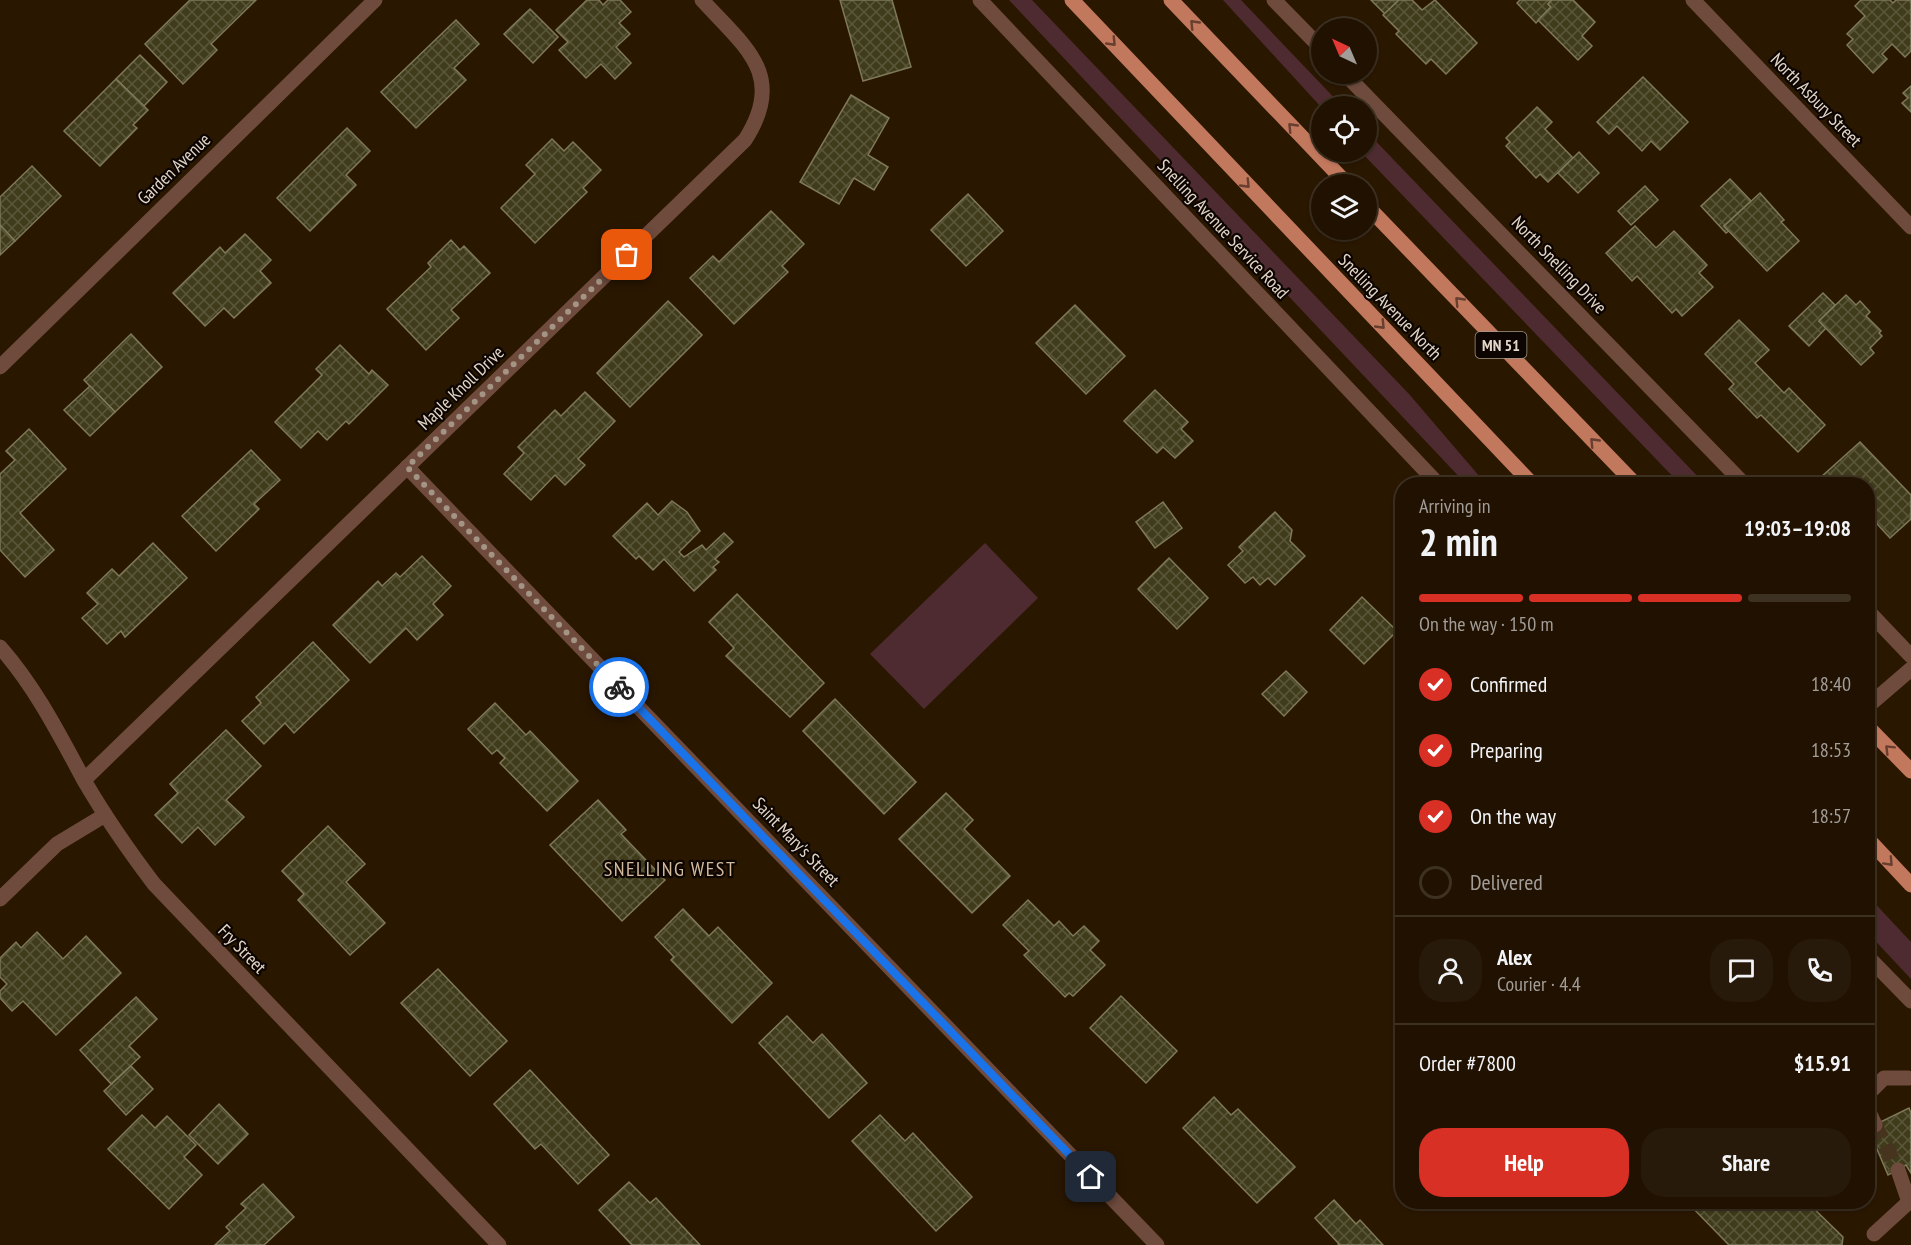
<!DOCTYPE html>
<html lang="en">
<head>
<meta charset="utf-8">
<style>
  :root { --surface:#201100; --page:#281a0a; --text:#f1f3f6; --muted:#a29d99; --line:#3d3122; --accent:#d93025 }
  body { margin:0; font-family:"PT Sans Narrow",sans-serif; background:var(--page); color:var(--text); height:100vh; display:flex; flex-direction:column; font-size:22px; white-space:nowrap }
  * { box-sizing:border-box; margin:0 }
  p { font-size:20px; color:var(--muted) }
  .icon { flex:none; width:33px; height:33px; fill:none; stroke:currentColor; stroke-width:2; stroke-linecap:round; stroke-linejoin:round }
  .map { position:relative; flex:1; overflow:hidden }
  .side { position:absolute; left:1395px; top:477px; width:480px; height:732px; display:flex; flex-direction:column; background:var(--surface); border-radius:24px; box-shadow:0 2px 4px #0004,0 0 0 2px var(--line) }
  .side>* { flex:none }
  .needle { width:39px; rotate:316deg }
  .buttons { position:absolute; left:1311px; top:18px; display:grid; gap:12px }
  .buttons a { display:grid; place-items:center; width:66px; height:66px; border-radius:50%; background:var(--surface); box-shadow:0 2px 4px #0004,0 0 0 2px var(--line); font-size:30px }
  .pin { position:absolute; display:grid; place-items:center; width:51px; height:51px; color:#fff; margin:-26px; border-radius:12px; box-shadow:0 3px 9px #0006 }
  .courier { position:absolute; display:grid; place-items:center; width:60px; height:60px; margin:-30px; border:4px solid #1a73e8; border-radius:50%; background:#fff; color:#222; box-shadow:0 2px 8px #0007 }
  .summary em { font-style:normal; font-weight:700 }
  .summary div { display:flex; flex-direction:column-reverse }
  .summary { display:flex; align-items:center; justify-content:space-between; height:102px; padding:0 24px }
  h1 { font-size:39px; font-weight:700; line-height:45px }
  .bar { display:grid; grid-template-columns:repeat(4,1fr); gap:9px 6px; align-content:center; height:72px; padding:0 24px }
  .bar i { height:8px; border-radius:4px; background:var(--line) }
  .bar .on { background:var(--accent) }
  .bar p { grid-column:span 4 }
  .line { display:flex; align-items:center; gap:15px; padding:0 24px; border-top:2px solid var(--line) }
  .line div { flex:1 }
  .round { display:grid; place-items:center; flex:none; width:63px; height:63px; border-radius:24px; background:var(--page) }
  ol { padding:0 24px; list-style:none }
  li { display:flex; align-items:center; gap:18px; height:66px }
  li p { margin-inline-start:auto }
  li .icon { padding:6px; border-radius:50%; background:var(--accent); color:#fff; stroke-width:4 }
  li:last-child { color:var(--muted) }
  li i { width:33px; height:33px; border:3px solid var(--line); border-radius:50% }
  .primary-button { display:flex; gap:12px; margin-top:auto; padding:12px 24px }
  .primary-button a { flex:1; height:69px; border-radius:24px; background:var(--accent); color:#fff; font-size:24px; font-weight:700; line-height:69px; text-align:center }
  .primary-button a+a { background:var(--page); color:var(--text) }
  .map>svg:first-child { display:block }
  .green { fill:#4e2b30 }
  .building { fill:url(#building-cross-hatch); stroke:#7e7958; stroke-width:1.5 }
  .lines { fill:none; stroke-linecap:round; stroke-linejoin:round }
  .minor-tunnel { stroke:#46341e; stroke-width:15; stroke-dasharray:15 8; stroke-linecap:butt }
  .minor { stroke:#6f4b3e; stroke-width:15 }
  .major { stroke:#c2785d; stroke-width:15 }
  .oneway { stroke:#673e2f }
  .done { stroke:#a39483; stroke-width:6; stroke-dasharray:0 10.8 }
  .route { stroke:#1a73e8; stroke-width:8 }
  .labels { text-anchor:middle; stroke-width:4.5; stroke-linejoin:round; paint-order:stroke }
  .shield { fill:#0c0501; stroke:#a3988d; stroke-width:1.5 }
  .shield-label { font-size:16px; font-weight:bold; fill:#e4d7c9 }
  .street-label { font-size:18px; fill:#e4d7c9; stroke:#0c0501 }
  .neighbourhood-label { font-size:20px; letter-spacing:1.5px; fill:#d3ba9d; stroke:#0c0501 }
</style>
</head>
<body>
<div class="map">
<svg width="1911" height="1245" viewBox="0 0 1911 1245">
  <defs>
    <pattern id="building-cross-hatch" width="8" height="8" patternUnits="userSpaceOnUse" patternTransform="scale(1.5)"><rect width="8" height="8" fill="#3f3b1b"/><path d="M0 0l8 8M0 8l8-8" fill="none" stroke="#5b573b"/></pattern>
  </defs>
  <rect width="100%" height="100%" fill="#2a1700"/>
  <g class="green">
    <polygon points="1009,0 1032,0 1409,394 1486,484 1466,484"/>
    <polygon points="1223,0 1241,0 1342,106 1321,107"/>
    <polygon points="1367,132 1705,484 1680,484 1361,152 1366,152"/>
    <polygon points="985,543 1038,598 924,709 870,654"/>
    <polygon points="1868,896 1911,942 1911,979 1868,933"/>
  </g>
  <g class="building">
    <polygon points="190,0 256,0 211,44 217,50 183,84 145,44"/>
    <polygon points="587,0 599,0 603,5 608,0 620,0 631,12 619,23 630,34 616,47 631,63 615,79 601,64 586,78 559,50 568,42 556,30"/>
    <polygon points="840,0 892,0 911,67 863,81"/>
    <polygon points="1371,0 1399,0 1385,14"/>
    <polygon points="1399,0 1412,0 1422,10 1435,0 1477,43 1446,74 1431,59 1426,64 1396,34 1399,31 1383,15"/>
    <polygon points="1520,0 1552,0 1548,4 1551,7 1536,23 1517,3"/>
    <polygon points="1552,0 1573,0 1595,22 1582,36 1592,46 1578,60 1538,20 1551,7 1548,4"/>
    <polygon points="1861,0 1890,0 1893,3 1896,0 1911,0 1911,51 1905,57 1892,44 1882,54 1887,59 1873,73 1847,45 1853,39 1847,34 1865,16 1855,6"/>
    <polygon points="530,9 558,37 533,63 504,34"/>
    <polygon points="456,20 479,44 454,68 466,80 416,128 381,92"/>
    <polygon points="140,55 167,82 144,106 116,79"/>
    <polygon points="1643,77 1688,122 1660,150 1651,141 1642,151 1617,126 1609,134 1597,122"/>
    <polygon points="116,79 148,110 133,125 137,128 100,166 64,131"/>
    <polygon points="1911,86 1911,112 1902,103 1908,98 1903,93"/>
    <polygon points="851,95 889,118 868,155 888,167 874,190 854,178 839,204 800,182"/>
    <polygon points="1537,107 1552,122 1545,129 1573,158 1548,182 1540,174 1536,178 1506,146 1510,142 1506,138"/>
    <polygon points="347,128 370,151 346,175 356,185 310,231 277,198"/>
    <polygon points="552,139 564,151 573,142 601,170 583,188 587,192 535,243 501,208 535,174 526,165"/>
    <polygon points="1579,152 1599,173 1578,193 1558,173"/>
    <polygon points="32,166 61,196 15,241 0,225 0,197"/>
    <polygon points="1730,179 1751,201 1724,226 1729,231 1726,233 1701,206"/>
    <polygon points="1645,186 1658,200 1631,225 1618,211"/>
    <polygon points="1760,193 1784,220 1781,222 1799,241 1767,271 1724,226"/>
    <polygon points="968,194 1003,231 966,266 931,230"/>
    <polygon points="771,211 804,244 782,266 788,272 734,324 690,278 713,256 719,262"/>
    <polygon points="0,225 15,241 0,255"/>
    <polygon points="1635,226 1656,248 1674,231 1707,265 1699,273 1713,287 1682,316 1676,309 1672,313 1637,276 1632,281 1606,253"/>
    <polygon points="245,234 271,260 260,271 271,283 234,318 224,308 205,326 173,293 220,247 225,253"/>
    <polygon points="451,240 460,250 464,246 490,273 451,310 459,318 426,350 387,309 431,267 428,263"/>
    <polygon points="1823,293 1835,305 1819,321 1826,328 1809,346 1789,326"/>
    <polygon points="1846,295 1856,305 1860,301 1870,312 1866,316 1881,331 1879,333 1882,336 1870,348 1874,353 1861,365 1819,321"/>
    <polygon points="668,301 702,335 630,407 597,373"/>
    <polygon points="1075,305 1125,356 1086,394 1036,343"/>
    <polygon points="1739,320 1769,350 1755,363 1784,393 1789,388 1825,425 1798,452 1761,415 1757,418 1729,389 1734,384 1705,354"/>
    <polygon points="131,334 162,367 115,412 84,380"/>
    <polygon points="340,345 369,374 372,370 388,385 349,424 346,421 327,440 318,431 301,448 275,422 322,375 316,369"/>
    <polygon points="90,386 115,412 90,436 64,410"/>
    <polygon points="1155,390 1188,422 1181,429 1193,441 1175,458 1163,447 1157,453 1124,421"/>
    <polygon points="585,392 615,421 578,459 585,465 565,485 555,475 531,500 504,474 524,453 518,447 555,410 561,416"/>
    <polygon points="29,429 66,469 20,513 54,550 25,577 0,550 0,474 15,460 6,451"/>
    <polygon points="1860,442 1911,495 1911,519 1890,538 1868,514 1868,484 1827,484 1821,477"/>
    <polygon points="251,450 280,480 254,504 259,509 216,551 182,516"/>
    <polygon points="672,501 687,512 700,531 679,552 684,557 702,545 706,550 724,533 733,542 715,559 719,562 713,567 716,570 694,591 664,559 653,570 639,556 636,559 613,536 647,503 658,515"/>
    <polygon points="1163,502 1182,528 1155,548 1136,522"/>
    <polygon points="1275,512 1292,530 1290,541 1305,556 1275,585 1268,578 1260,585 1253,577 1245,583 1228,565 1243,551 1239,547"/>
    <polygon points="153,543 187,578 125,637 121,631 107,644 82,618 98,604 87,593 112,569 119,576"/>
    <polygon points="422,556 451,586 433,604 443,615 417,640 406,628 370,663 333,625 378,581 382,586 396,573 400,577"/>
    <polygon points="1169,558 1208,598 1177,629 1138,589"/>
    <polygon points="737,594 824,683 790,717 726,656 734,648 709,622"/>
    <polygon points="1362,597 1397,631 1364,664 1330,630"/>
    <polygon points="313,642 349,680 294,733 285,723 264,744 242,721 261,703 256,697"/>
    <polygon points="1286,671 1307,692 1284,716 1262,694"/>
    <polygon points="835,699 916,782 884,814 803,731"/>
    <polygon points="495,703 526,735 530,731 578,781 547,811 500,763 505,758 497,750 492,754 468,729"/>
    <polygon points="226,730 261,766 226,800 244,817 215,845 198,827 182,843 155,815 178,793 170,784"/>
    <polygon points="946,793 973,820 964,829 1010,876 972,913 899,839"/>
    <polygon points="598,800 626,830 621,834 665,880 622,921 550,845"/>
    <polygon points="328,826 365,864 346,882 385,923 350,955 298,900 304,894 282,871"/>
    <polygon points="1028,900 1054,926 1059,921 1073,936 1084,926 1099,941 1090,950 1105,965 1073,996 1069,993 1065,997 1024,955 1029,951 1003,925"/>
    <polygon points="683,909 709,936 718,927 772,983 732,1023 671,960 674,957 655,937"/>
    <polygon points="37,932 63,959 86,936 121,973 56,1035 23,1001 12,1011 0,998 0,991 7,984 0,977 0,958 16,942 21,948"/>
    <polygon points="438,969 507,1041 470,1076 401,1003"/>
    <polygon points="1121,996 1177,1051 1146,1083 1090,1028"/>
    <polygon points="136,997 157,1019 129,1046 140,1057 111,1084 80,1050"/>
    <polygon points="787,1016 813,1043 822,1034 867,1083 829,1118 759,1043"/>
    <polygon points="131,1066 153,1089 126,1115 104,1091"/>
    <polygon points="530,1070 609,1155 578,1184 541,1144 535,1149 494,1104"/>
    <polygon points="1214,1097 1231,1115 1238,1109 1295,1167 1257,1203 1183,1128"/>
    <polygon points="219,1104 248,1134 218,1164 189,1135"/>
    <polygon points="1909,1108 1911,1113 1911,1173 1906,1165 1888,1175 1868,1128"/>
    <polygon points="142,1115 155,1128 167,1116 196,1145 184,1157 202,1175 169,1209 108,1149"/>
    <polygon points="880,1115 905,1141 913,1133 972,1197 936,1231 852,1141"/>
    <polygon points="629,1182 650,1203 656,1198 700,1245 632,1245 599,1210"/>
    <polygon points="263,1184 294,1217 264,1245 215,1245 230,1231 226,1227 246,1208 241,1204"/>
    <polygon points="1334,1200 1356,1224 1360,1220 1383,1245 1338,1245 1339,1244 1315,1218"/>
    <polygon points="1687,1202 1807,1202 1843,1237 1842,1245 1729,1245"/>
  </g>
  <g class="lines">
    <polyline class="minor-tunnel" points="1875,1125 1898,1170"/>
    <g class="minor">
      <polyline points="980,0 1438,484"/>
      <polyline points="1274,0 1322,49"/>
      <polyline points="1693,0 1911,227"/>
      <polyline points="1345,74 1744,484"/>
      <polyline points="0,367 375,0"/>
      <polyline points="407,467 1157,1245"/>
      <polyline points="1868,611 1911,656"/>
      <path d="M0 647C36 688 59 734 85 782 106 818 129 851 154 884L499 1245"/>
      <polyline points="1868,706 1911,669"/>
      <path d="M84 780 745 140C787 75 745 47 702 0"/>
      <polyline points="0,899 57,844 105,815"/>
      <polyline points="1868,957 1911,1001"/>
      <polyline points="1875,1125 1868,1110 1869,1093 1884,1078 1908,1078"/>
      <polyline points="1898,1170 1909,1202"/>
      <polyline points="1874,1234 1911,1200"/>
    </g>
    <g class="major">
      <polyline points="1072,0 1532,484"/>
      <polyline points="1171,0 1347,184"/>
      <polyline points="1366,205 1635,484"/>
      <polyline points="1868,727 1911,771"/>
      <polyline points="1868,839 1911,885"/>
    </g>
  </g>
  <defs><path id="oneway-chevron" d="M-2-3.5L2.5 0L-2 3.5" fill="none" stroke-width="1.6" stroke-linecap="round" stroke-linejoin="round" transform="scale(1.5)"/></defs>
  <g class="oneway">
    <use href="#oneway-chevron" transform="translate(1194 24) rotate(-134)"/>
    <use href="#oneway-chevron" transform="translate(1112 42) rotate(46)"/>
    <use href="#oneway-chevron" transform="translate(1292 127) rotate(-134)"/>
    <use href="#oneway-chevron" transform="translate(1246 184) rotate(46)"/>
    <use href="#oneway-chevron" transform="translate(1459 301) rotate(-134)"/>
    <use href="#oneway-chevron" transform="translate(1381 325) rotate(46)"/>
    <use href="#oneway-chevron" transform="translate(1594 442) rotate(-134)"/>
    <use href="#oneway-chevron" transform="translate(1889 749) rotate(-135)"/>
    <use href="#oneway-chevron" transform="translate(1889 862) rotate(47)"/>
  </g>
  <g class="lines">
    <polyline class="done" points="619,687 407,467 627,255"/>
    <polyline class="route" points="619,687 1091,1177"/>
  </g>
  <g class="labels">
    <rect class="shield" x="1475.5" y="332" width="51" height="26" rx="4.5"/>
    <g class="shield-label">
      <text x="1501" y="351">MN 51</text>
    </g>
    <g class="street-label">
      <text transform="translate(1816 100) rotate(46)" y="6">North Asbury Street</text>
      <text transform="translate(174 169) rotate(-44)" y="6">Garden Avenue</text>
      <text transform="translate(1223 229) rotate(47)" y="6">Snelling Avenue Service Road</text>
      <text transform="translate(1559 265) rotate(46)" y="6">North Snelling Drive</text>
      <text transform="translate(1390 307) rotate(46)" y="6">Snelling Avenue North</text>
      <text transform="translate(461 388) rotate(-44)" y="6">Maple Knoll Drive</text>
      <text transform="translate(796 842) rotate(46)" y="6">Saint Mary's Street</text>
      <text transform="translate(242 949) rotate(46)" y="6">Fry Street</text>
    </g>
    <g class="neighbourhood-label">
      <text x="670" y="876">SNELLING WEST</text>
    </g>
  </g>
</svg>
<div class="buttons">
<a><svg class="needle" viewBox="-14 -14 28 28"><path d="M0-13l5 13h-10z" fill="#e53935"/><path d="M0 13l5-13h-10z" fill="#a29d99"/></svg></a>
<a><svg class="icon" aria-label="locate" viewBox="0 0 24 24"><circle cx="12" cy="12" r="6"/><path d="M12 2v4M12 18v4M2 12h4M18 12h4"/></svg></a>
<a><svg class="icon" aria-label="layers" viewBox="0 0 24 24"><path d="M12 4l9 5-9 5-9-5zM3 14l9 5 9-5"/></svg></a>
</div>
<div class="pin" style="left:627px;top:255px;background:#ea580c"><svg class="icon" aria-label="bag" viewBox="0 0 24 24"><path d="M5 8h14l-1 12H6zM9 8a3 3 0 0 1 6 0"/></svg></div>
<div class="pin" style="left:1091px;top:1177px;background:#1f2937"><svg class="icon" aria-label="home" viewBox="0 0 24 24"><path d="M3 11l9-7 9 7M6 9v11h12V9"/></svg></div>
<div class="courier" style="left:619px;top:687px"><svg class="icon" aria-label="bike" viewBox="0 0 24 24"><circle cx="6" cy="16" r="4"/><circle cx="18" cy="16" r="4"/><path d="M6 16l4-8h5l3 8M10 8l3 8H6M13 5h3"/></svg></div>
<section class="side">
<div class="summary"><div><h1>2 min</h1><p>Arriving in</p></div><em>19:03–19:08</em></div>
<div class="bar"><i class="on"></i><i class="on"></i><i class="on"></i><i></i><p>On the way · 150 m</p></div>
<ol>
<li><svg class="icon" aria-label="check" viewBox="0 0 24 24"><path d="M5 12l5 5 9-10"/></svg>Confirmed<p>18:40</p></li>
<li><svg class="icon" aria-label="check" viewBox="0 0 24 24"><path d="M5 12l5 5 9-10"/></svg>Preparing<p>18:53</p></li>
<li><svg class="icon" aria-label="check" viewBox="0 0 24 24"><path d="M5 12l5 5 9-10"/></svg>On the way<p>18:57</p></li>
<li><i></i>Delivered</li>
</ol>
<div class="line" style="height:108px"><a class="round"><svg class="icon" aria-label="person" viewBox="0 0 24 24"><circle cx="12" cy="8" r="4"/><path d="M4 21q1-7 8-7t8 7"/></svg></a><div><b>Alex</b><p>Courier · 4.4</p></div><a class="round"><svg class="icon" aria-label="chat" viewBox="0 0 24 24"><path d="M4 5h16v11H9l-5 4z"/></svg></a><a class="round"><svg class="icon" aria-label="phone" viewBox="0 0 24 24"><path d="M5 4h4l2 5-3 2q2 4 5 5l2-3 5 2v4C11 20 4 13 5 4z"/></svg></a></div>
<div class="line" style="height:78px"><div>Order #7800</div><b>$15.91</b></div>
<div class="primary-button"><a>Help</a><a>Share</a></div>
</section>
</div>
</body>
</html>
